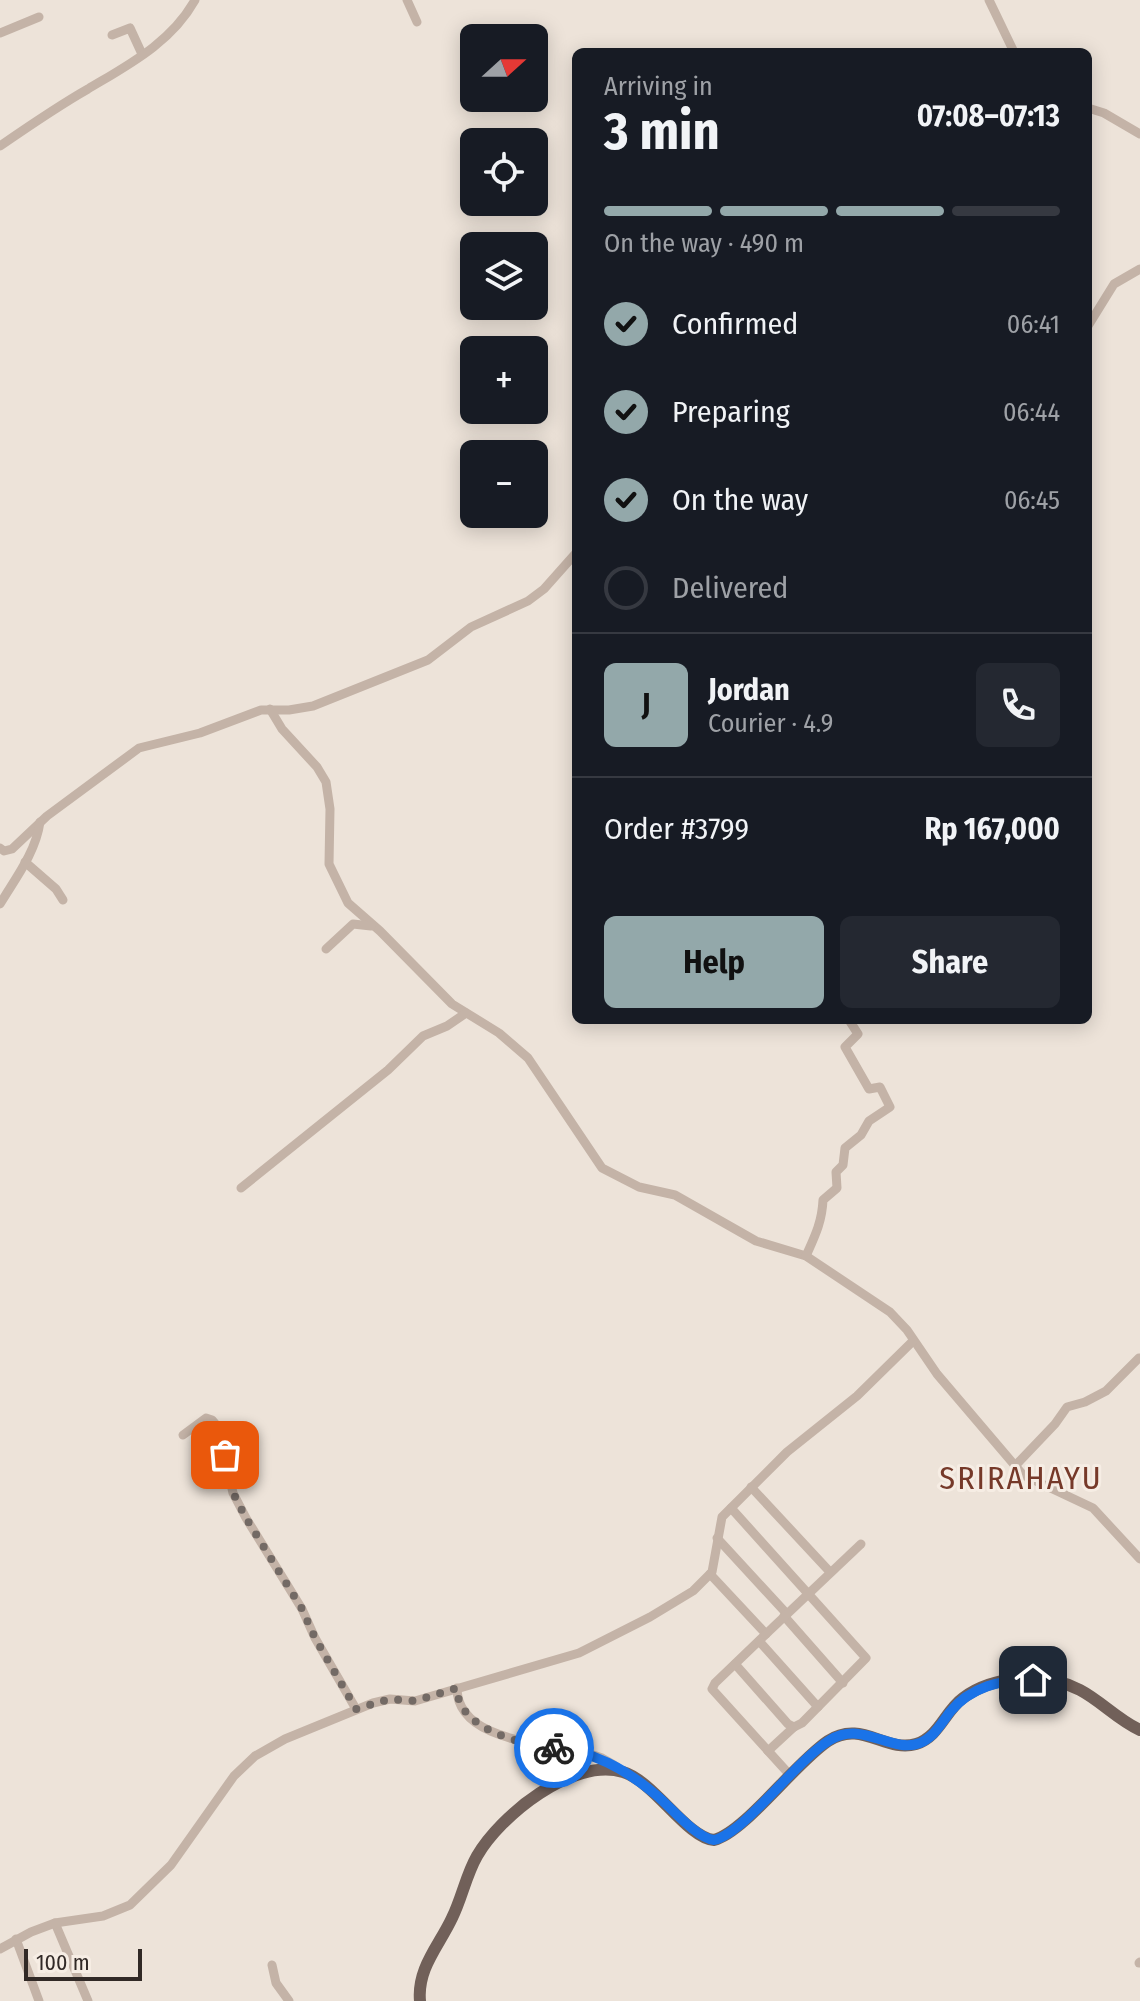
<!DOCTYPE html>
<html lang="en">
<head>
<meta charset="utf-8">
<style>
  :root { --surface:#171b24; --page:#242831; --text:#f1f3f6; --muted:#9ea1a6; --line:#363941; --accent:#93a8aa }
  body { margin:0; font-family:"Fira Sans Condensed",sans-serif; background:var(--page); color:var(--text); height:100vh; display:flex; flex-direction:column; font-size:30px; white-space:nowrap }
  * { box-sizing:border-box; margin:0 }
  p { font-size:26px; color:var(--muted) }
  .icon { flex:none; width:44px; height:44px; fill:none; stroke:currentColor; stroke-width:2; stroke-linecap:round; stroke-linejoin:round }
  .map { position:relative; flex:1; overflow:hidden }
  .details { position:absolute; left:572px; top:48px; width:520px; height:976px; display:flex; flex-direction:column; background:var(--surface); border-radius:12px; box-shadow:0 4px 20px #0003 }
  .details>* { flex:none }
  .needle { width:52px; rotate:69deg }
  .fabs { position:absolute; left:460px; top:24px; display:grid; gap:16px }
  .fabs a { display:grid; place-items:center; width:88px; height:88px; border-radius:12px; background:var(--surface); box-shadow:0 4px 20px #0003; font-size:40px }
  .scale { position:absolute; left:24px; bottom:20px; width:118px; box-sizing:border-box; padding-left:8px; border:4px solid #312926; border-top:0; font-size:22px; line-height:28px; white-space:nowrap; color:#312926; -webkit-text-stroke:6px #f6ede4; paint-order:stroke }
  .pin { position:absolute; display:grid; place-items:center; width:68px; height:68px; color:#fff; margin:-34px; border-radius:16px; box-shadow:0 4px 12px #0006 }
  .courier { position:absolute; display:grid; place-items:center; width:80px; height:80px; margin:-40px; border:6px solid #1a73e8; border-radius:50%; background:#fff; color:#222; box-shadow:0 2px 10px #0007 }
  .head em { font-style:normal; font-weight:700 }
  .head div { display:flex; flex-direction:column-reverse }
  .head { display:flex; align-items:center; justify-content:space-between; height:136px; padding:0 32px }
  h1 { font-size:52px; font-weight:700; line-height:60px }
  .bar { display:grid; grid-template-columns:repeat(4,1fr); gap:12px 8px; align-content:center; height:96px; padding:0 32px }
  .bar i { height:10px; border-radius:6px; background:var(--line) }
  .bar .on { background:var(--accent) }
  .bar p { grid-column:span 4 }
  .line { display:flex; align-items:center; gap:20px; padding:0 32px; border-top:2px solid var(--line) }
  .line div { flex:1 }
  .round { display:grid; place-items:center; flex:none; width:84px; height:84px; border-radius:12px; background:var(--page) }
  ol { padding:0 32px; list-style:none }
  li { display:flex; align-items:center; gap:24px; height:88px }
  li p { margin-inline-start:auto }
  li .icon { padding:8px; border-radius:50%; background:var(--accent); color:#111; stroke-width:4 }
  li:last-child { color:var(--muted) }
  li i { width:44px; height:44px; border:4px solid var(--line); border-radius:50% }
  .action { display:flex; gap:16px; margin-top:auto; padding:16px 32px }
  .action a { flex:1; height:92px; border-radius:12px; background:var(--accent); color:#111; font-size:32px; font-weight:700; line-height:92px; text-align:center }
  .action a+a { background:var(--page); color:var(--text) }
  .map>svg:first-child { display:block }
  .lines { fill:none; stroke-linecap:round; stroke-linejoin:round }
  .minor { stroke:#c4b3a7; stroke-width:9 }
  .major { stroke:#716059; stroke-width:12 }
  .done { stroke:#736a65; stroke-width:8; stroke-dasharray:0 14.4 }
  .route { stroke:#1a73e8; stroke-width:10 }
  .labels { text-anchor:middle; stroke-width:6; stroke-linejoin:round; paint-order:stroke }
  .quarter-label { font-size:32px; letter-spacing:2px; fill:#763929; stroke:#f6ede4 }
</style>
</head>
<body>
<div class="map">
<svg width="1140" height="2001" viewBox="0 0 1140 2001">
  <rect width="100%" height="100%" fill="#ede3d9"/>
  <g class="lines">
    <g class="minor">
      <polyline points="407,0 417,22"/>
      <polyline points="989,0 1014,52"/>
      <polyline points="0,33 39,17"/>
      <polyline points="112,35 130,28 142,54"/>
      <polyline points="1088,108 1104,113 1140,134"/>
      <path d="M0 146C29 126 58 106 88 89 128 65 171 43 195 0"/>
      <polyline points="1088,326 1114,284 1140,269"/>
      <polyline points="270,709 282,729 317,767 326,782 330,809 329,864 348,903 380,931 452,1004 499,1033 528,1058 602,1168 639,1187 675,1195 756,1241 806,1256 890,1312 907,1330 937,1374 1023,1475 1093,1508 1140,1559"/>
      <polyline points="0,848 4,851 12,849 47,816 139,748 200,733 261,710 289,710 313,706 428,660 471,627 528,601 544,589 576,553"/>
      <polyline points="25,862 56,889 63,900"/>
      <path d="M0 904C15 879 36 852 40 822"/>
      <polyline points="326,949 353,924 371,926"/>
      <polyline points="241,1188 388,1070 423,1036 447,1026 466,1013"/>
      <path d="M806 1256C815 1236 822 1222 823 1200L837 1188 836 1172 843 1165 845 1148 861 1135 869 1121 890 1107 880 1087 869 1089 845 1047 858 1034 849 1020"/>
      <polyline points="183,1435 206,1418 212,1420 218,1427 233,1493 246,1518 302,1609 315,1638 356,1709"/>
      <polyline points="1015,1466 1055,1424 1067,1407 1085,1402 1106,1391 1139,1358"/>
      <polyline points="751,1487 830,1572"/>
      <polyline points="731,1508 866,1658 802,1723 794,1727 788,1724 735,1664"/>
      <polyline points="717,1538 787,1614"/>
      <polyline points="710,1574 766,1634 715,1683 712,1689 789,1774"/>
      <polyline points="784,1616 843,1683"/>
      <polyline points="766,1634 861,1544"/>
      <polyline points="759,1641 818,1707"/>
      <path d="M457 1688C457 1747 564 1743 602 1758 610 1762 616 1766 623 1772"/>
      <polyline points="768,1751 794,1727"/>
      <polyline points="55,1923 88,2001"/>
      <polyline points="16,1939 39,2001"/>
      <polyline points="0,1949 31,1932 55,1923 103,1916 130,1905 171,1865 234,1776 255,1756 285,1739 373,1703 390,1699 415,1701 579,1653 650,1617 693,1591 712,1572 722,1517 787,1452 857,1396 913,1341"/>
      <polyline points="1139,1963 1140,1962"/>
      <polyline points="272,1965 276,1983 289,2001"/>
    </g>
    <path class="major" d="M420 2001C417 1968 439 1946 452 1918 462 1898 466 1875 477 1856 500 1816 572 1757 623 1772 654 1781 687 1838 714 1840 745 1832 795 1763 828 1741 861 1719 886 1753 916 1744 939 1737 945 1711 963 1698 994 1675 1046 1672 1080 1690 1101 1701 1118 1720 1140 1730"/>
  </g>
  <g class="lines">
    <path class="done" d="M225 1455 233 1493 246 1518 302 1609 315 1638 356 1709 390 1699 415 1701 457 1688C457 1729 521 1744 554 1748"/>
    <path class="route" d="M554 1748C593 1751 625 1769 655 1794 670 1806 696 1838 714 1840 746 1832 795 1761 830 1740 863 1720 891 1754 920 1743 934 1737 941 1724 950 1712 970 1687 1002 1679 1033 1680"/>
  </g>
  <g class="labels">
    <g class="quarter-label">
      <text x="1021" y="1489">SRIRAHAYU</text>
    </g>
  </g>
</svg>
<div class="fabs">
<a><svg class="needle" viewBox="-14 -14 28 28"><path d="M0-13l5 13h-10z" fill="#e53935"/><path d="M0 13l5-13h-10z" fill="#9ea1a6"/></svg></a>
<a><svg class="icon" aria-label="locate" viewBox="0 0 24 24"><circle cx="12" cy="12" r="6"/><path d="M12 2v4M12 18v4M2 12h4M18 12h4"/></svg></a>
<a><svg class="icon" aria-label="layers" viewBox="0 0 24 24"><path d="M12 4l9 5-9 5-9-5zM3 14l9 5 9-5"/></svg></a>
<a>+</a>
<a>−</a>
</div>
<div class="scale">100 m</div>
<div class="pin" style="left:225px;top:1455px;background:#ea580c"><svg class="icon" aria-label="bag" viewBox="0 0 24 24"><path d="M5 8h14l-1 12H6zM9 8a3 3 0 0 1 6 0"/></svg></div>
<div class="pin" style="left:1033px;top:1680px;background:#1f2937"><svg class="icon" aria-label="home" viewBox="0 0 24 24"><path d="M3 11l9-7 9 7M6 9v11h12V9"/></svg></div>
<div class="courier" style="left:554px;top:1748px"><svg class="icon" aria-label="bike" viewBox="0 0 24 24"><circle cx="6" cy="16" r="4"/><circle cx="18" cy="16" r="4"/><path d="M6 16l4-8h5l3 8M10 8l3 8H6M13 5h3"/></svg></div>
<section class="details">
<div class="head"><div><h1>3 min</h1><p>Arriving in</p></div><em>07:08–07:13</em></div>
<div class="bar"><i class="on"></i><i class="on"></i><i class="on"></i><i></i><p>On the way · 490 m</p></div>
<ol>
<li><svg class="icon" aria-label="check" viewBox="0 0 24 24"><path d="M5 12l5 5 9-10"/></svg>Confirmed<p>06:41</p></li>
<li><svg class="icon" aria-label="check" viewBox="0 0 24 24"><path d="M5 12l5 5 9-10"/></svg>Preparing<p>06:44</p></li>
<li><svg class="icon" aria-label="check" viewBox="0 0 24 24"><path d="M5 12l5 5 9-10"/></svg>On the way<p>06:45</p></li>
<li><i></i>Delivered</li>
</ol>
<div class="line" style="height:144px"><b class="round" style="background:var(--accent);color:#111">J</b><div><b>Jordan</b><p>Courier · 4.9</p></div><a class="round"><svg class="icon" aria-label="phone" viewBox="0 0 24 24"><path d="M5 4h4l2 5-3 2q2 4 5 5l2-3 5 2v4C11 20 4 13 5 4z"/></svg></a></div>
<div class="line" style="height:104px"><div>Order #3799</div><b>Rp 167,000</b></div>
<div class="action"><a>Help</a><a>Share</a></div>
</section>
</div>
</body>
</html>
